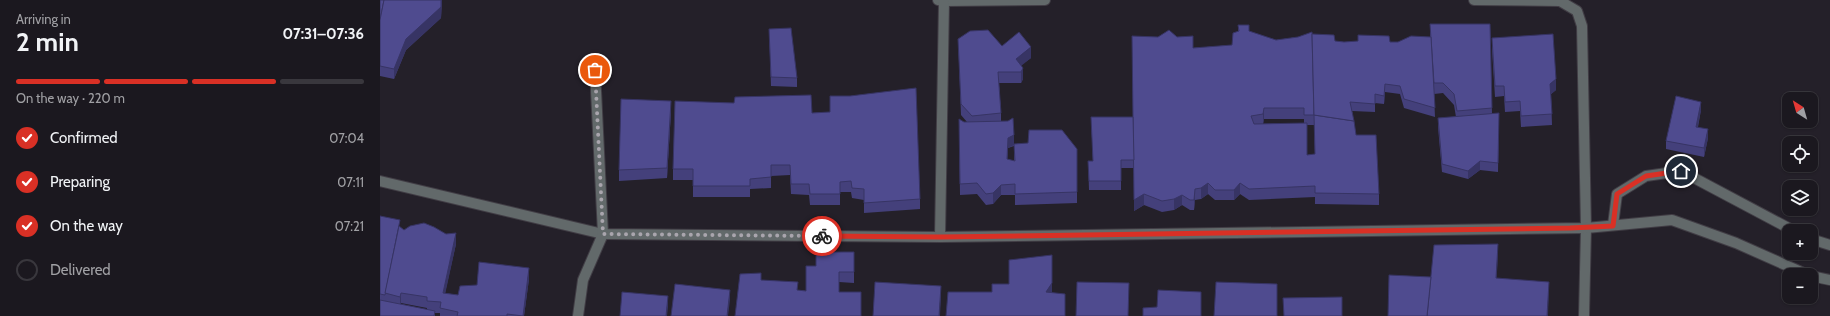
<!DOCTYPE html>
<html lang="en">
<head>
<meta charset="utf-8">
<style>
  :root { --surface:#1b181f; --page:#242128; --text:#f1f3f6; --muted:#a0a0a4; --line:#39373d; --accent:#d93025 }
  body { margin:0; font-family:Cabin,sans-serif; background:var(--page); color:var(--text); height:100vh; display:flex; flex-direction:column; font-size:15px; white-space:nowrap }
  * { box-sizing:border-box; margin:0 }
  p { font-size:13px; color:var(--muted) }
  .icon { flex:none; width:22px; height:22px; fill:none; stroke:currentColor; stroke-width:2; stroke-linecap:round; stroke-linejoin:round }
  .map { position:relative; flex:1; overflow:hidden }
  .side { display:flex; flex-direction:column; background:var(--surface); width:380px }
  .side>* { flex:none }
  .needle { width:26px; rotate:323deg }
  .fabs { position:absolute; left:1402px; top:92px; display:grid; gap:8px }
  .fabs a { display:grid; place-items:center; width:36px; height:36px; border-radius:8px; background:var(--surface); box-shadow:0 1px 3px #0004,0 0 0 1px var(--line); font-size:20px }
  .pin { position:absolute; display:grid; place-items:center; width:34px; height:34px; color:#fff; margin:-17px; border:2px solid #fff; border-radius:50%; box-shadow:0 1px 4px #0007 }
  .courier { position:absolute; display:grid; place-items:center; width:40px; height:40px; margin:-20px; border:3px solid #d93025; border-radius:50%; background:#fff; color:#222; box-shadow:0 1px 5px #0007 }
  .overview em { font-style:normal; font-weight:800 }
  .overview div { display:flex; flex-direction:column-reverse }
  .overview { display:flex; align-items:center; justify-content:space-between; height:68px; padding:0 16px }
  h1 { font-size:26px; font-weight:800; line-height:30px }
  .bar { display:grid; grid-template-columns:repeat(4,1fr); gap:6px 4px; align-content:center; height:48px; padding:0 16px }
  .bar i { height:5px; border-radius:3px; background:var(--line) }
  .bar .selected { background:var(--accent) }
  .bar p { grid-column:span 4 }
  ol { padding:0 16px; list-style:none }
  li { display:flex; align-items:center; gap:12px; height:44px }
  li p { margin-inline-start:auto }
  li .icon { padding:4px; border-radius:50%; background:var(--accent); color:#fff; stroke-width:4 }
  li:last-child { color:var(--muted) }
  li i { width:22px; height:22px; border:2px solid var(--line); border-radius:50% }
  main { display:flex; flex:1; min-height:0 }
  .map>svg:first-child { display:block }
  .lines { fill:none; stroke-linecap:round; stroke-linejoin:round }
  .street-casing { stroke:#413d45; stroke-width:12 }
  .street { stroke:#62696a; stroke-width:10 }
  .wall { fill:#44407b; fill-rule:evenodd }
  .shaded-wall { fill:#373464 }
  .building { fill:#4f4b8f; stroke:#373464; fill-rule:evenodd }
  .done { stroke:#a9a5ad; stroke-width:4; stroke-dasharray:0 7.2 }
  .route { stroke:#d93025; stroke-width:5 }
</style>
</head>
<body>
<main>
<section class="side">
<div class="overview"><div><h1>2 min</h1><p>Arriving in</p></div><em>07:31–07:36</em></div>
<div class="bar"><i class="selected"></i><i class="selected"></i><i class="selected"></i><i></i><p>On the way · 220 m</p></div>
<ol>
<li><svg class="icon" aria-label="check" viewBox="0 0 24 24"><path d="M5 12l5 5 9-10"/></svg>Confirmed<p>07:04</p></li>
<li><svg class="icon" aria-label="check" viewBox="0 0 24 24"><path d="M5 12l5 5 9-10"/></svg>Preparing<p>07:11</p></li>
<li><svg class="icon" aria-label="check" viewBox="0 0 24 24"><path d="M5 12l5 5 9-10"/></svg>On the way<p>07:21</p></li>
<li><i></i>Delivered</li>
</ol>
</section>
<div class="map">
<svg width="1450" height="316" viewBox="0 0 1450 316">
  <rect width="100%" height="100%" fill="#242029"/>
  <g class="lines">
    <defs>
      <g id="street">
        <polyline points="558,0 564,1 665,0"/>
        <polyline points="1094,0 1180,1 1197,11 1202,26 1206,228 1204,316"/>
        <polyline points="0,181 223,234 560,237 1206,228 1292,220 1356,243 1428,275"/>
        <polyline points="1233,225 1237,194 1266,176 1301,171 1414,231"/>
        <polyline points="560,237 564,1"/>
        <polyline points="1431,239 1450,245"/>
        <polyline points="1431,276 1450,280"/>
        <polyline points="198,316 203,280 223,234 215,70"/>
      </g>
    </defs>
    <use href="#street" class="street-casing"/>
    <use href="#street" class="street"/>
  </g>
  <g class="wall">
    <polygon points="0,0 62,0 61,18 26,50 14,79 0,76"/>
    <path d="M1050 24H1110L1112 114 1119 113 1118 172 1100 170 1088 179 1062 172 1058 127V118L1076 117 1074 105 1063 93 1054 94 1055 117 1024 108 1020 94 1005 92 1004 104 995 103V112L972 111 976 135 999 194V205L935 204V197L869 200 860 194 854 200H835L828 194 821 199 815 200 814 210H810L802 205 794 210 782 212 764 205 754 211V168H741V190H709L708 161H713L711 117H753L778 37H797L813 48 852 45 858 31V25L869 31 896 40 918 37 932 34 955 41 964 42H1018L1050 37ZM884 119H924V123L883 124ZM927 125H934L935 154 927 155Z"/>
    <polygon points="389,29 417,78 417,87 391,86"/>
    <polygon points="1112,38 1176,90 1171,94 1172,125 1141,127 1140,111 1125,112 1124,96 1115,97 1112,49"/>
    <path d="M578 39 622 46 651 58 641 65 643 79 641 83H619L621 113V121L634 144 697 149V203L635 205V195H621L613 204 606 205 597 194 580 195 579 129 584 122H587L581 115ZM634 146V161L627 159 628 148Z"/>
    <polygon points="1321,110 1318,127 1328,138 1324,157 1286,149 1286,141"/>
    <polygon points="291,112 287,178 239,181 239,170"/>
    <polygon points="450,112 540,199 540,209 484,213 484,200 472,198 471,192 460,192 460,205 430,205 429,195 411,194 410,175 391,176 391,188 370,189 370,197 313,197 313,180 293,180 293,169 432,113"/>
    <path d="M0 216 24 230 76 244 65 293 78 295 97 285 149 279 144 316H60V313H55V316H0ZM21 303 47 308V310L21 304Z"/>
    <polygon points="474,252 474,283 459,282 459,292 481,316 381,280 418,290 426,291 436,266"/>
  </g>
  <g class="shaded-wall">
    <polygon points="61,0 62,0 61,18 26,50 14,79 14,69 26,39"/>
    <polygon points="651,47 651,58 636,70 636,59"/>
    <polygon points="643,68 643,79 641,83 641,72"/>
    <polygon points="1176,79 1176,90 1170,95 1170,84"/>
    <polygon points="1005,84 1005,92 1004,104 1004,96"/>
    <polygon points="291,101 291,112 287,178 287,168"/>
    <polygon points="1321,102 1321,110 1316,135 1316,127"/>
    <polygon points="884,108 884,119 883,125 883,114"/>
    <polygon points="1328,129 1328,138 1324,157 1324,148"/>
    <polygon points="634,135 634,145 628,148 627,169 627,159 628,138"/>
    <polygon points="1100,161 1100,170 1088,179 1088,171"/>
    <polygon points="828,183 828,194 821,199 821,188"/>
    <polygon points="860,183 860,194 854,200 854,190"/>
    <polygon points="621,185 621,195 613,204 613,193"/>
    <polygon points="815,189 815,200 814,210 814,200"/>
    <polygon points="764,194 764,205 754,211 754,200"/>
    <polygon points="802,195 802,205 794,210 794,199"/>
    <polygon points="76,233 76,244 63,304 63,293"/>
    <polygon points="1118,244 1118,255 1116,289 1116,278"/>
    <polygon points="149,268 149,279 144,316 143,316"/>
    <polygon points="1169,282 1168,316 1167,316"/>
    <polygon points="672,283 672,294 666,292"/>
    <polygon points="561,286 561,296 560,316 559,316"/>
    <polygon points="350,290 350,300 348,316 347,316"/>
    <polygon points="21,293 21,303 20,307 20,297"/>
    <polygon points="288,296 288,307 287,316 286,316"/>
  </g>
  <g class="building">
    <polygon points="0,0 4,0 0,20"/>
    <polygon points="4,0 61,0 61,7 26,39 14,69 0,66 0,20"/>
    <polygon points="1050,24 1110,24 1112,108 1077,111 1074,94 1063,83 1054,83"/>
    <path d="M858 25H869V31L896 40 918 37 932 32 934 115 974 121 976 135H996L999 194 935 193V186L869 189 860 183 854 190H835L828 183 821 188 815 189 814 200H810L802 195 794 199 782 201 764 194 754 200 752 36 778 37 789 30 797 37 813 36V48L852 45 853 33 859 31ZM884 108H924V115H934L935 154 927 155V123L874 124 871 116 883 114Z"/>
    <polygon points="411,28 417,78 391,77 389,29"/>
    <polygon points="608,30 622,46 639,32 651,47 636,59 643,68 641,72 618,72 621,113 592,116 581,104 578,39 590,31"/>
    <polygon points="932,34 954,35 955,41 964,42 978,41 978,35 1009,36 1010,42 1018,42 1031,36 1051,37 1055,108 1024,99 1020,86 1005,84 1004,96 995,94 995,104 970,102 974,121 934,115"/>
    <polygon points="1173,34 1176,79 1170,84 1172,114 1141,116 1140,101 1125,102 1124,86 1115,86 1112,38"/>
    <polygon points="536,88 540,199 484,203 484,189 472,188 471,181 460,182 460,194 430,194 429,184 411,184 410,165 391,165 391,177 370,179 370,186 313,186 313,169 293,169 295,101 354,103 355,97 431,95 432,113 450,112 450,96 470,96"/>
    <polygon points="1296,96 1321,102 1316,127 1328,129 1324,148 1286,141"/>
    <polygon points="241,99 291,101 287,168 239,170"/>
    <polygon points="1119,113 1118,163 1100,161 1088,171 1062,164 1058,118"/>
    <polygon points="711,117 753,117 754,160 741,160 741,181 709,181 708,161 713,161"/>
    <polygon points="633,118 634,135 628,138 627,159 635,161 634,144 648,143 649,130 682,130 697,149 697,192 635,194 635,184 621,185 613,193 606,194 597,183 580,184 579,119 584,122 628,121"/>
    <polygon points="0,216 20,220 5,295 0,294"/>
    <polygon points="44,223 54,227 66,234 76,233 63,293 78,295 80,286 97,285 99,262 149,268 143,316 127,314 127,316 77,316 78,312 60,308 61,302 47,301 47,297 21,293 20,297 5,293 19,226 24,230 30,226"/>
    <polygon points="1118,244 1116,278 1169,282 1167,316 1047,316 1054,245"/>
    <polygon points="436,252 474,252 474,272 459,272 459,292 481,292 481,316 355,316 360,274 381,273 381,280 418,282 417,290 426,291 426,266 436,266"/>
    <polygon points="672,255 672,283 666,292 685,294 685,316 566,316 568,292 612,292 612,284 629,284 629,260"/>
    <polygon points="1009,275 1051,277 1047,316 1008,316"/>
    <polygon points="495,282 561,286 559,316 493,316"/>
    <polygon points="697,282 749,283 748,316 696,316"/>
    <polygon points="836,282 897,284 897,316 834,316"/>
    <polygon points="295,284 350,290 347,316 291,316"/>
    <polygon points="778,290 821,292 821,316 763,316 763,308 777,307"/>
    <polygon points="242,292 288,296 286,316 240,316"/>
    <polygon points="962,297 962,316 904,316 903,298"/>
    <polygon points="0,300 55,311 54,316 0,316"/>
  </g>
  <g class="lines">
    <polyline class="done" points="215,70 223,234 442,236"/>
    <polyline class="route" points="442,236 560,237 1190,228 1233,226 1237,194 1266,176 1301,171"/>
  </g>
</svg>
<div class="fabs">
<a><svg class="needle" viewBox="-14 -14 28 28"><path d="M0-13l5 13h-10z" fill="#e53935"/><path d="M0 13l5-13h-10z" fill="#a0a0a4"/></svg></a>
<a><svg class="icon" aria-label="locate" viewBox="0 0 24 24"><circle cx="12" cy="12" r="6"/><path d="M12 2v4M12 18v4M2 12h4M18 12h4"/></svg></a>
<a><svg class="icon" aria-label="layers" viewBox="0 0 24 24"><path d="M12 4l9 5-9 5-9-5zM3 14l9 5 9-5"/></svg></a>
<a>+</a>
<a>−</a>
</div>
<div class="pin" style="left:215px;top:70px;background:#ea580c"><svg class="icon" aria-label="bag" viewBox="0 0 24 24"><path d="M5 8h14l-1 12H6zM9 8a3 3 0 0 1 6 0"/></svg></div>
<div class="pin" style="left:1301px;top:171px;background:#1f2937"><svg class="icon" aria-label="home" viewBox="0 0 24 24"><path d="M3 11l9-7 9 7M6 9v11h12V9"/></svg></div>
<div class="courier" style="left:442px;top:236px"><svg class="icon" aria-label="bike" viewBox="0 0 24 24"><circle cx="6" cy="16" r="4"/><circle cx="18" cy="16" r="4"/><path d="M6 16l4-8h5l3 8M10 8l3 8H6M13 5h3"/></svg></div>
</div>
</main>
</body>
</html>
